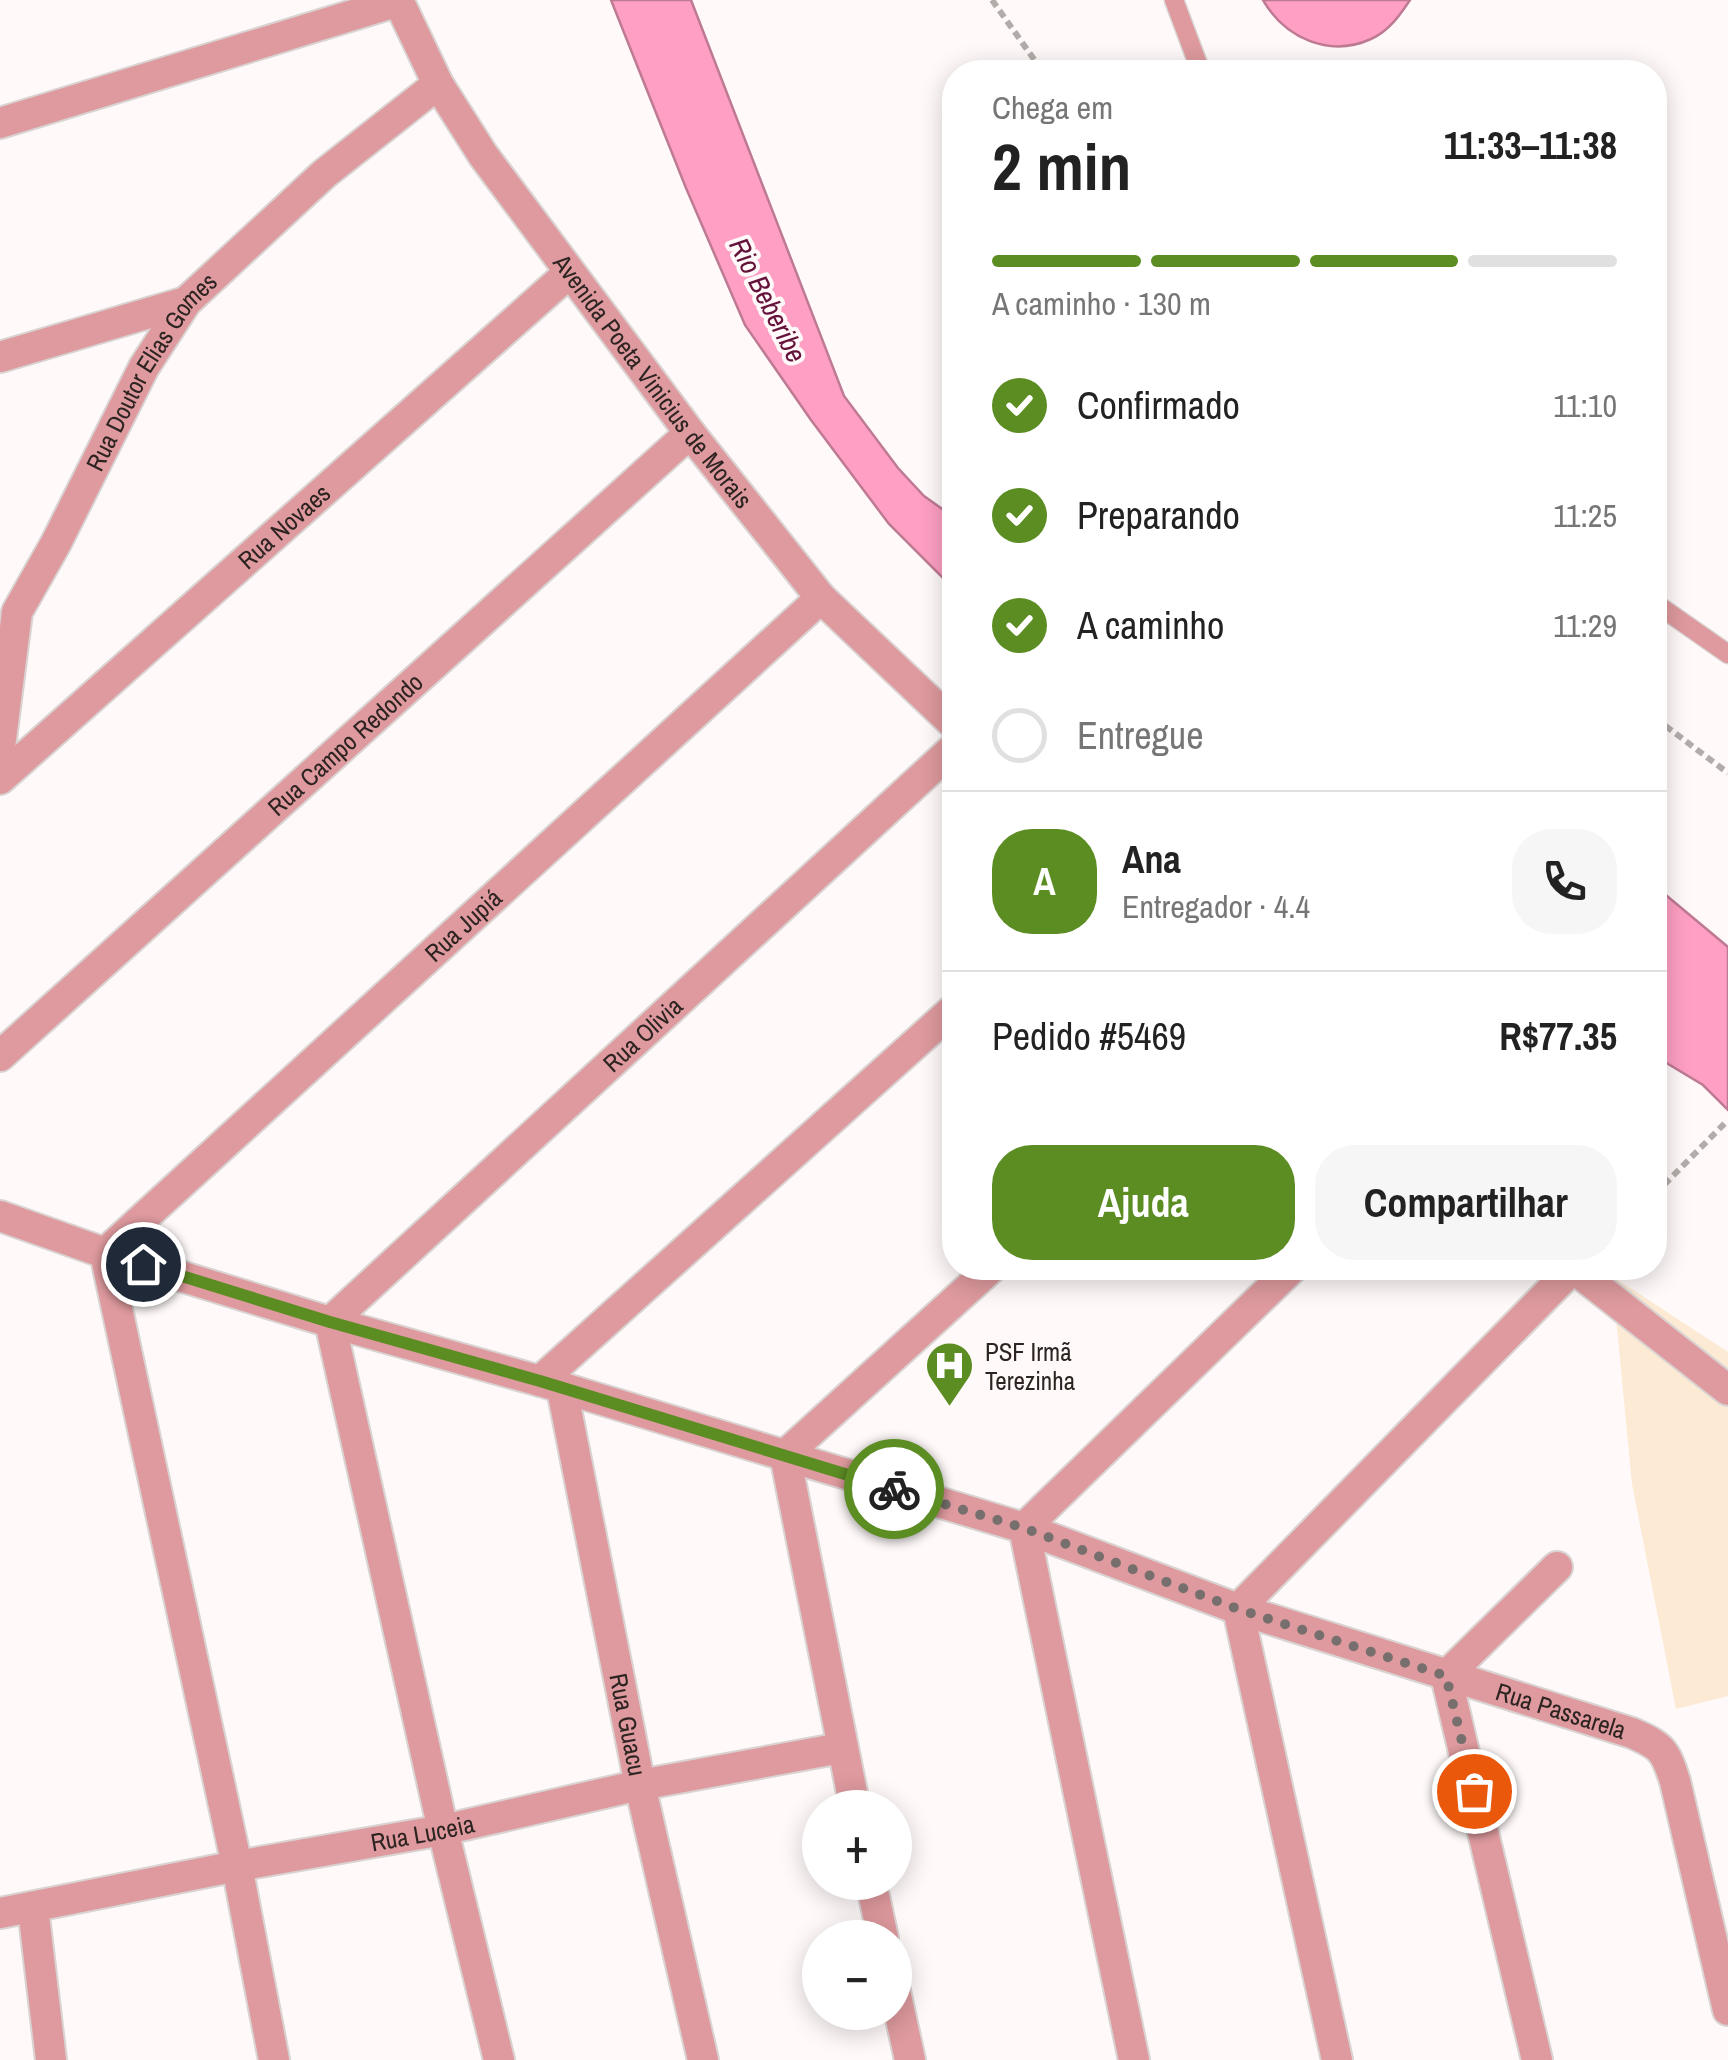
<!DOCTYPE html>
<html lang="pt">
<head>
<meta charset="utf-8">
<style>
  :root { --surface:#fff; --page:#f6f6f6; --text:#222; --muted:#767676; --line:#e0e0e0; --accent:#5c8d23 }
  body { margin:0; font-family:"Archivo Narrow",sans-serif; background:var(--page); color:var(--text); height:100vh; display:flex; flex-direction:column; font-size:38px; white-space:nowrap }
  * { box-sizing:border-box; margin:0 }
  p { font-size:32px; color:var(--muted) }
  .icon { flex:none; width:55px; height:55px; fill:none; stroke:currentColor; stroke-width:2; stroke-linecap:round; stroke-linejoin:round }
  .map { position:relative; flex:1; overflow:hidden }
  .details { position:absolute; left:942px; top:60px; width:725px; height:1220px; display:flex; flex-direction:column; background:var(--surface); border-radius:40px; box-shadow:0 5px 25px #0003 }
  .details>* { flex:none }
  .controls { position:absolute; left:802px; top:1790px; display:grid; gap:20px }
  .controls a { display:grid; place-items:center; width:110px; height:110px; border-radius:50%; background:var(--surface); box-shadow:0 5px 25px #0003; font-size:50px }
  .pin { position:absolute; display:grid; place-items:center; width:85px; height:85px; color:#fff; margin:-42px; border:5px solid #fff; border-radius:50%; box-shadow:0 2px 10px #0007 }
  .courier { position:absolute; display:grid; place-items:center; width:100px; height:100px; margin:-50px; border:8px solid #5c8d23; border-radius:50%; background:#fff; color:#222; box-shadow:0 2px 12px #0007 }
  .summary em { font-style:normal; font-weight:800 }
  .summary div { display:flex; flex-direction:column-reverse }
  .summary { display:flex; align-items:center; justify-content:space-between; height:170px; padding:0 50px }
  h1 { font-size:65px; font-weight:800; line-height:75px }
  .bar { display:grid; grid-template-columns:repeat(4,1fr); gap:15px 10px; align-content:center; height:120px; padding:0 50px }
  .bar i { height:12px; border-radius:8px; background:var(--line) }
  .bar .on { background:var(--accent) }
  .bar p { grid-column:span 4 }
  .line { display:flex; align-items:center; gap:25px; padding:0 50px; border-top:2px solid var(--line) }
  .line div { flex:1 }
  .round { display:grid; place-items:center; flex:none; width:105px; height:105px; border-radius:40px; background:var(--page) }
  ol { padding:0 50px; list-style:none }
  li { display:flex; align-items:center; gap:30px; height:110px }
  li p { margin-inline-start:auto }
  li .icon { padding:10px; border-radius:50%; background:var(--accent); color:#fff; stroke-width:4 }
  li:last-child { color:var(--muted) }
  li i { width:55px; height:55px; border:5px solid var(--line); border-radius:50% }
  .primary-button { display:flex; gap:20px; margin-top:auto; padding:20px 50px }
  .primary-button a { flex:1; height:115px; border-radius:40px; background:var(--accent); color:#fff; font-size:40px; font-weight:800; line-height:115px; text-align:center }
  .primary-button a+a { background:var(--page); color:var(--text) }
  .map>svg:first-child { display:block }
  .green { fill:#fcead4 }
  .water { fill:#fe9fc3; stroke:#bf7a93; stroke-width:2.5 }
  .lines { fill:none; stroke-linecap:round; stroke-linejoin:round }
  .lane-casing { stroke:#d9d3d2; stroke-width:21 }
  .street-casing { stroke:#d9d3d2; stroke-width:34 }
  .path { stroke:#b2acaa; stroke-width:6; stroke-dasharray:8 5; stroke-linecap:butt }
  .lane { stroke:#de9a9e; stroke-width:18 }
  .street { stroke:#de9a9e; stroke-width:30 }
  .done { stroke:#766f6d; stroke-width:10; stroke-dasharray:0 18 }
  .route { stroke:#5c8d23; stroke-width:12 }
  .labels { text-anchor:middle; stroke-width:8; stroke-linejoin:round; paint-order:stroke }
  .street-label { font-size:25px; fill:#2d2422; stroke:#fffaf9 }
  .poi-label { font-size:25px; fill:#2d2422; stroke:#fffaf9; text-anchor:start }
  .water-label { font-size:28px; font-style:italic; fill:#64123a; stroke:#fffaf9 }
</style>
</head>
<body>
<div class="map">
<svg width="1728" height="2060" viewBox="0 0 1728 2060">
  <rect width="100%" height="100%" fill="#fffaf9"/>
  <polygon class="green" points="1612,1276 1728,1352 1728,1696 1676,1709 1632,1484"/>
  <g class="water">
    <polygon points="611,0 691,0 844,396 898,468 924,496 955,518 955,590 889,524 811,420 745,325 686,188"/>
    <path d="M1263 0H1410C1400 15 1389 31 1371 39 1329 58 1285 38 1263 0Z"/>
    <polygon points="1655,886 1728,947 1728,1110 1703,1085 1655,1056"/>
  </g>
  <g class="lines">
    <defs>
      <g id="lane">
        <polyline points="1174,0 1201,72"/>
        <polyline points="1655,603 1728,654"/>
      </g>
      <g id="street">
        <path id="s1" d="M398 0 438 84 483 155 690 433 821 598 955 725"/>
        <polyline points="0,123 399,1"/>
        <polyline points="0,357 186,302"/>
        <path id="s2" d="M0 747 17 612 56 543 144 367 186 302 324 174 438 84"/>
        <path id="s3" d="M0 779 569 273"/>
        <path id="s4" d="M0 1056 690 433"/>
        <path id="s5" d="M0 1216 105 1253 330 1322 540 1381 1024 1528 1238 1609 1632 1733C1662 1746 1665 1750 1675 1781L1728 2010"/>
        <polyline points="1573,1268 1728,1390"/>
        <polyline points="540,1381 955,1008"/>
        <path id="s6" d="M562 1389 640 1785 703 2060"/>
        <polyline points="855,1808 785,1455 991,1268"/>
        <polyline points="871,1882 883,1938"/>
        <polyline points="33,1908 51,2060"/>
        <path id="s7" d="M0 1913 237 1866 443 1830 640 1785 841 1748"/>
        <polyline points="895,1991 910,2060"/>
        <path id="s8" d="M274 2060 237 1866 105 1253 821 598"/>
        <path id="s9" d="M499 2060 443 1830 330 1322 955 747"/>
        <polyline points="1134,2060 1024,1528 1292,1268"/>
        <polyline points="1337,2060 1238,1609 1573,1268"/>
        <polyline points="1537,2060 1446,1676 1557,1567"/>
      </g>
    </defs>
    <use href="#lane" class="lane-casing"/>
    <use href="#street" class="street-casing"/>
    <g class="path">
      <polyline points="992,0 1043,72"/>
      <polyline points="1655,718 1728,773"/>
      <polyline points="1655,1194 1728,1120"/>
    </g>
    <use href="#lane" class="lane"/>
    <use href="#street" class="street"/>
  </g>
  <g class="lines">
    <polyline class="done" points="894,1489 1024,1528 1238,1609 1446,1676 1474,1791"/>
    <polyline class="route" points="143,1264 330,1322 540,1381 894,1489"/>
  </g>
  <defs>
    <symbol id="hospital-pin" viewBox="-11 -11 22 30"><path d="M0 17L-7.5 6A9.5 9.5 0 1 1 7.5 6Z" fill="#5c8d23" stroke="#fffaf9"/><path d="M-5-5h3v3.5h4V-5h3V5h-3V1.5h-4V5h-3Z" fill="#fff"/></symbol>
  </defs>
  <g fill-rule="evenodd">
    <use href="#hospital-pin" x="922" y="1338" width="55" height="75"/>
  </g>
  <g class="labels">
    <g class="street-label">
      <text dy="9" stroke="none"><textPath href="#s2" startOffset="412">Rua Doutor Elias Gomes</textPath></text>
      <text dy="9" stroke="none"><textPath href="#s1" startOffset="460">Avenida Poeta Vinicius de Morais</textPath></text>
      <text dy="9" stroke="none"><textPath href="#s3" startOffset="380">Rua Novaes</textPath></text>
      <text dy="9" stroke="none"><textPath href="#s4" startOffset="465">Rua Campo Redondo</textPath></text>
      <text dy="9" stroke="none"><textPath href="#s8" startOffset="1310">Rua Jupiá</textPath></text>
      <text dy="9" stroke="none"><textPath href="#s9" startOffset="1182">Rua Olivia</textPath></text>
      <text dy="9" stroke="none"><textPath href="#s5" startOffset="1638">Rua Passarela</textPath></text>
      <text dy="9" stroke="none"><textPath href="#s6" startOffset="342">Rua Guacu</textPath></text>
      <text dy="9" stroke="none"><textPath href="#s7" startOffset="430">Rua Luceia</textPath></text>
    </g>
    <g class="poi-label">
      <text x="985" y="1361">PSF Irmã<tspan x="985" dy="29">Terezinha</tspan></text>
    </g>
    <g class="water-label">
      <text transform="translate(768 300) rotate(63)" y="10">Rio Beberibe</text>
    </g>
  </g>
</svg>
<div class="controls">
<a>+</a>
<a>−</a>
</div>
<div class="pin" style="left:1474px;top:1791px;background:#ea580c"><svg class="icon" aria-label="bag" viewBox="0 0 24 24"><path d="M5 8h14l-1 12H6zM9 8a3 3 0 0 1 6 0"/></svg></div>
<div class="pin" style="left:143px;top:1264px;background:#1f2937"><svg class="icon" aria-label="home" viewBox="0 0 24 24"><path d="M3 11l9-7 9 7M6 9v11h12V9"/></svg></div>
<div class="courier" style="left:894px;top:1489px"><svg class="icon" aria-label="bike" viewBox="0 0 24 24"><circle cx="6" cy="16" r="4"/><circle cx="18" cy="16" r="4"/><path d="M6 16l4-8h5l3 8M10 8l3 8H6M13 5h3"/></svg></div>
<section class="details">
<div class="summary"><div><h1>2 min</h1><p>Chega em</p></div><em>11:33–11:38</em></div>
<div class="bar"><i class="on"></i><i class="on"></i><i class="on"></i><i></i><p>A caminho · 130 m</p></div>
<ol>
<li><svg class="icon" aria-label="check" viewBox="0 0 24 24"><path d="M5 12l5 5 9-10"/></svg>Confirmado<p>11:10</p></li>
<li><svg class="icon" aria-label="check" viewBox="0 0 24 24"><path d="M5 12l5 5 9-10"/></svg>Preparando<p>11:25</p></li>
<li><svg class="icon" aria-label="check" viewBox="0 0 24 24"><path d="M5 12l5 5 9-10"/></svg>A caminho<p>11:29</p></li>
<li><i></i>Entregue</li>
</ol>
<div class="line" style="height:180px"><b class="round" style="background:var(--accent);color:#fff">A</b><div><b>Ana</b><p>Entregador · 4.4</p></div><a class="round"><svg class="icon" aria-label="phone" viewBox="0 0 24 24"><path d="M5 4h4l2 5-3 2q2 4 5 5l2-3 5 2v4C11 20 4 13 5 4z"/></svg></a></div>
<div class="line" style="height:130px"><div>Pedido #5469</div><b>R$77.35</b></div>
<div class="primary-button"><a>Ajuda</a><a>Compartilhar</a></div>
</section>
</div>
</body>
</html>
